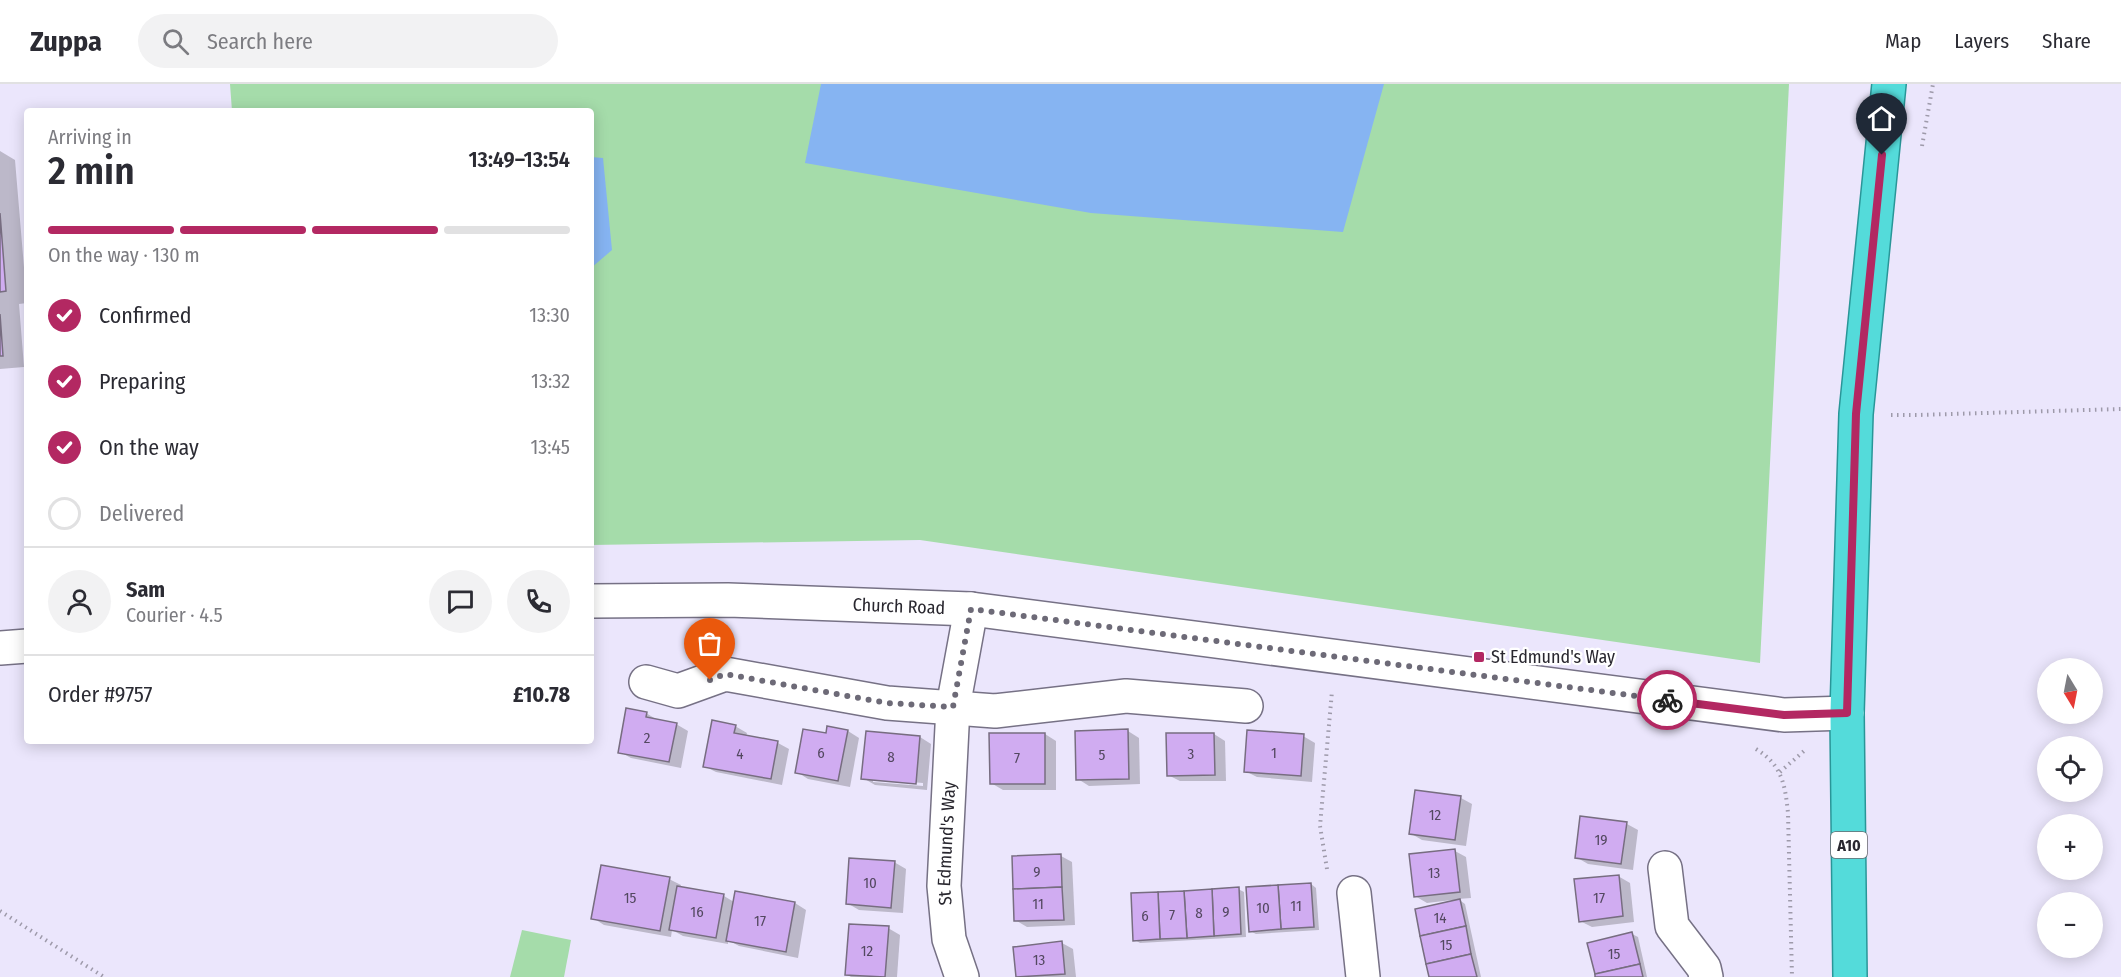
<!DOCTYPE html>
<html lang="en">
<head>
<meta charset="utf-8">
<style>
  :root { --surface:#fff; --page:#f2f2f3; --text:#2b2b33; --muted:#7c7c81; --line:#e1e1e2; --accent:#b32862 }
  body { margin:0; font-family:"Fira Sans Condensed",sans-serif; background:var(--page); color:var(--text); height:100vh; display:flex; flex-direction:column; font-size:22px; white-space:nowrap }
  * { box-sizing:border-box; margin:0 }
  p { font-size:20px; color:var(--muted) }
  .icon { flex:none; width:33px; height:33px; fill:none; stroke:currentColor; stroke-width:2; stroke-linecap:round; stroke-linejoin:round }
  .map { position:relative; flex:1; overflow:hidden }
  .side { position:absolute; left:24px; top:24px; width:570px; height:636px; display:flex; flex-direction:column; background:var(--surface); border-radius:6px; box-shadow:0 3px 15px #0003 }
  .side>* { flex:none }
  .needle { width:39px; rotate:170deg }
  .tools { position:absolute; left:2037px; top:574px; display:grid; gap:12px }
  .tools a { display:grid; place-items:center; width:66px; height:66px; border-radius:50%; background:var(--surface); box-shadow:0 3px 15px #0003; font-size:30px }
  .pin { position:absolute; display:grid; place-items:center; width:51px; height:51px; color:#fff; margin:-62px -26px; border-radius:50% 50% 50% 0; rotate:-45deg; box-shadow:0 0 6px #0007 }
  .pin .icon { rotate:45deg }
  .courier { position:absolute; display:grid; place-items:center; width:60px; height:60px; margin:-30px; border:4px solid #b32862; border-radius:50%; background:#fff; color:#222; box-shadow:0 2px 8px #0007 }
  .headline em { font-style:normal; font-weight:600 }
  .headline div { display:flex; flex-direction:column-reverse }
  .headline { display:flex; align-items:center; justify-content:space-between; height:102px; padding:0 24px }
  h1 { font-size:39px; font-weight:600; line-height:45px }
  .bar { display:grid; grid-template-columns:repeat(4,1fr); gap:9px 6px; align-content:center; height:72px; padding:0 24px }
  .bar i { height:8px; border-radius:4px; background:var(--line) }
  .bar .active { background:var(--accent) }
  .bar p { grid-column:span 4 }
  .line { display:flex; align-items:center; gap:15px; padding:0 24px; border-top:2px solid var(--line) }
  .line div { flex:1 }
  .round { display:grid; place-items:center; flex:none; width:63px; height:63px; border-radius:32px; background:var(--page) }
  ol { padding:0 24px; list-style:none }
  li { display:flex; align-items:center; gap:18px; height:66px }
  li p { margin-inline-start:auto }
  li .icon { padding:6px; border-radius:50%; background:var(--accent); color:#fff; stroke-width:4 }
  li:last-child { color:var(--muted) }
  li i { width:33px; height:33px; border:3px solid var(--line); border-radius:50% }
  header { display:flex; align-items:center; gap:36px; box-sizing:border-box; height:84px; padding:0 30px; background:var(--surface); border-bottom:2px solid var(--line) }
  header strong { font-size:28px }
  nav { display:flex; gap:33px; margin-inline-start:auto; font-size:21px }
  .search { width:420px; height:54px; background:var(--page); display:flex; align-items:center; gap:15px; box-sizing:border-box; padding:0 21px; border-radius:33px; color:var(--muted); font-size:22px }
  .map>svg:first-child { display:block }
  .green { fill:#a5dcaa }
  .water { fill:#86b4f2 }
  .shadow { fill:#0003; fill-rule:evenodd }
  .building { fill:#d0acf1; stroke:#776d80; stroke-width:1.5 }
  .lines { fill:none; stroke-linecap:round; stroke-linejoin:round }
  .minor-casing { stroke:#767185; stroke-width:36 }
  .tertiary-casing { stroke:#767185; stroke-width:36 }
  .trunk-casing { stroke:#299698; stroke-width:36 }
  .path { stroke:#9e9aaa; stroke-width:4; stroke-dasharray:1.5 4.5; stroke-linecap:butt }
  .minor { stroke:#fff; stroke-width:33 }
  .tertiary { stroke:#fff; stroke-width:33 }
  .trunk { stroke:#54dbda; stroke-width:33 }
  .done { stroke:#6d6a77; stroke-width:6; stroke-dasharray:0 10.8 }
  .route { stroke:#b32862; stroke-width:8 }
  .poi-dot { fill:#b32862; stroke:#fff; stroke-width:2 }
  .labels { text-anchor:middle; stroke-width:4.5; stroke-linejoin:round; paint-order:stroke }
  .number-label { font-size:15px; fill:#534860 }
  .shield { fill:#fff; stroke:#69686d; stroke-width:1.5 }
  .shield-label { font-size:16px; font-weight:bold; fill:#29272f }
  .street-label { font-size:18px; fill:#29272f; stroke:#fff }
  .poi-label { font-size:18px; fill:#29272f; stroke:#fff; text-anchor:start }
</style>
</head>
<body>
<header>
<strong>Zuppa</strong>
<div class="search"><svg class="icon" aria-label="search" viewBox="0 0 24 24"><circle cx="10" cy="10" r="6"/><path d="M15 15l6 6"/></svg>Search here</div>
<nav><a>Map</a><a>Layers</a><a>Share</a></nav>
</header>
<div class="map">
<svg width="2121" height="893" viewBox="0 0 2121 893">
  <rect width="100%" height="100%" fill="#ebe6fc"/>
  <g class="green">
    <polygon points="230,0 1789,0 1760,579 920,456 591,461 591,27 232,27"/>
    <polygon points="522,846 571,856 564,893 510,893"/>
  </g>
  <g class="water">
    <polygon points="821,0 1384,0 1343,148 1091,129 805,79"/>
    <polygon points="591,73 603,74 612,166 591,184"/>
  </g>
  <g class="shadow">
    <polygon points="0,67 15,76 27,219 19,220 24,283 0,285"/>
    <polygon points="646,629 659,637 676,640 688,647 681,684 631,674 620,668"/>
    <polygon points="735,642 747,649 746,652 778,659 789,665 782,701 716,688 704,682"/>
    <polygon points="848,647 859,654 850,703 808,695 797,688 827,651"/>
    <polygon points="1128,647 1139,654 1140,700 1089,702 1078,695"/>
    <polygon points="1045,650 1056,657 1056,706 1003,706 991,699"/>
    <polygon points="1214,650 1225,657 1226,697 1180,697 1168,691"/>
    <polygon points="1303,652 1315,659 1312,698 1257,693 1245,687"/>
    <path d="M920 653 931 660 927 706 875 701 863 694ZM873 695 923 699V702L873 698Z"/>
    <polygon points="1461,714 1472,720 1466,762 1422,756 1410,749"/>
    <polygon points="1627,740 1638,746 1633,786 1588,780 1576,773"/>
    <polygon points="1455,767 1466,773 1471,814 1458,815 1465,820 1481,893 1431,893 1452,816 1427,819 1415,812"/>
    <polygon points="1061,772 1072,778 1075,841 1027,843 1015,836"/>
    <polygon points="894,778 906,785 903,829 859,826 847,819"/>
    <polygon points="1618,792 1630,799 1634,838 1592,843 1580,837"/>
    <polygon points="669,795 681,801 680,804 724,812 734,818 795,819 806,826 798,874 739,862 728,856 728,860 683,852 672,846 671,853 604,841 593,834"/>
    <polygon points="1311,800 1316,804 1319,846 1256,850 1250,847"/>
    <polygon points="1238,805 1244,808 1246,853 1140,859 1135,856"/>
    <polygon points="888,844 900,851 897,893 851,893 846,890"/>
    <polygon points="1632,850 1638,853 1647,893 1597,893"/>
    <polygon points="1062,859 1073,865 1076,893 1018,893 1015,864"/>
  </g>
  <g class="building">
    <polygon points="0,129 6,207 0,208"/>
    <polygon points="0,230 3,272 0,272"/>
    <polygon points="626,624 647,628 646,633 677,639 669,678 618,669"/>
    <polygon points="712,636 736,641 734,649 778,657 771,695 703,683"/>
    <polygon points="827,642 848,646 838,697 795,689 803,645 826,649"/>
    <polygon points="1128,645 1129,695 1076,696 1075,647"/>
    <polygon points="1247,646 1304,650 1301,692 1244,688"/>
    <polygon points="866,647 920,652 916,700 861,695"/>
    <polygon points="989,649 1045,649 1045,700 990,700"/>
    <polygon points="1166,649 1214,649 1215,691 1167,692"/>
    <polygon points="1415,706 1461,712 1455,756 1409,750"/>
    <polygon points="1580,732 1627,738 1621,780 1575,774"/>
    <polygon points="1455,765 1460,808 1414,813 1409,770"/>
    <polygon points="1061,770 1062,803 1013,805 1012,772"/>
    <polygon points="849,774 895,777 891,824 846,820"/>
    <polygon points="601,781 670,793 660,847 591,835"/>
    <polygon points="1619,791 1623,832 1579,838 1574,795"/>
    <polygon points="1311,799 1314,843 1281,845 1278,801"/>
    <polygon points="1278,801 1281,845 1249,848 1246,803"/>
    <polygon points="677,802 724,810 716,854 669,846"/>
    <polygon points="1062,803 1064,836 1014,837 1013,805"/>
    <polygon points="1239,803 1241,850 1214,852 1212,805"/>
    <polygon points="1212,805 1214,852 1187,854 1184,807"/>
    <polygon points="735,807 795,818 786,868 726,857"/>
    <polygon points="1184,807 1187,854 1160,855 1158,808"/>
    <polygon points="1158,808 1160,855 1133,857 1131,809"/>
    <polygon points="1460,815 1466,842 1420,852 1415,825"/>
    <polygon points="849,840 889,842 885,893 845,891"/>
    <polygon points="1466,842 1471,870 1426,880 1420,852"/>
    <polygon points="1632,848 1640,880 1595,890 1587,859"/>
    <polygon points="1062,857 1065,890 1016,893 1013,863"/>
    <polygon points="1471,870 1477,893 1429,893 1426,880"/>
    <polygon points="1640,880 1643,893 1595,893 1595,890"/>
  </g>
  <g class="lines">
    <defs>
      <g id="minor">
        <polyline points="646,598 678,607 725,590 887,619 995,627 1126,612 1246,622"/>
        <polyline points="1665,784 1672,842 1704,884 1706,893"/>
        <polyline points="1354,809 1363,893"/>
        <path id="s1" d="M962 893 949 855 944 802 953 623 971 525"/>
      </g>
      <g id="tertiary">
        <path id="s2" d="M591 517 728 516 971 525 1784 631 1847 629"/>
        <polyline points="0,564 27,562"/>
      </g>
      <polyline id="trunk" points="1850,893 1847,629 1856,330 1889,0"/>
    </defs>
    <use href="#minor" class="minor-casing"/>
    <use href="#tertiary" class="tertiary-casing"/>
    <use href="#trunk" class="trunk-casing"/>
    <g class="path">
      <polyline points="1922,62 1933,0"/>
      <polyline points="1891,331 1917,331 2121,325"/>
      <path d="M1756 665C1782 681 1785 700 1788 729L1792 893"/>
      <polyline points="1780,688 1804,667"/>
      <polyline points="1327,785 1320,742 1332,607"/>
      <polyline points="0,827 104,893"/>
    </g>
    <use href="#minor" class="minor"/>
    <use href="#tertiary" class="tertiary"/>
    <use href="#trunk" class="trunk"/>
  </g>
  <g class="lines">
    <polyline class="done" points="710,596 725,590 887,619 953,623 971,525 1667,616"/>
    <polyline class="route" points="1667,616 1784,631 1847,629 1856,330 1882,71"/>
  </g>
  <rect class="poi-dot" x="1473" y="567" width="12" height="12" rx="3"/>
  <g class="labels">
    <g class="number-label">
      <text x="647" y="659">2</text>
      <text x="821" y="674">6</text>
      <text x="1274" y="674">1</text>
      <text x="740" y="675">4</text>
      <text x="1191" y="675">3</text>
      <text x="1102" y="676">5</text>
      <text x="891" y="678">8</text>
      <text x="1017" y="679">7</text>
      <text x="1435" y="736">12</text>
      <text x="1601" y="761">19</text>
      <text x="1037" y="793">9</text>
      <text x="1434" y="794">13</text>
      <text x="870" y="804">10</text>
      <text x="630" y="819">15</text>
      <text x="1599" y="819">17</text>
      <text x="1038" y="825">11</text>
      <text x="1296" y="827">11</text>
      <text x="1263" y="829">10</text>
      <text x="697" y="833">16</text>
      <text x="1226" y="833">9</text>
      <text x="1199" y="834">8</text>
      <text x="1172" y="836">7</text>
      <text x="1145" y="837">6</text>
      <text x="1440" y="839">14</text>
      <text x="760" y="842">17</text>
      <text x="1446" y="866">15</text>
      <text x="867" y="872">12</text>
      <text x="1614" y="875">15</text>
      <text x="1039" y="881">13</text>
    </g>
    <rect class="shield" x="1831" y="748" width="36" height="26" rx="4.5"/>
    <g class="shield-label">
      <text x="1849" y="767">A10</text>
    </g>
    <g class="street-label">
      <text dy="6" stroke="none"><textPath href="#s2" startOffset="308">Church Road</textPath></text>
      <text dy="6" stroke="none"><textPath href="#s1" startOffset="136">St Edmund's Way</textPath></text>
    </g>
    <g class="poi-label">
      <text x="1491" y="579">St Edmund's Way</text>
    </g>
  </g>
</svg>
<div class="tools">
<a><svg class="needle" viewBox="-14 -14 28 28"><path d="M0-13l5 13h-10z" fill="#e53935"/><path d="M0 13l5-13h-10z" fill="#7c7c81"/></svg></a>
<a><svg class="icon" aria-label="locate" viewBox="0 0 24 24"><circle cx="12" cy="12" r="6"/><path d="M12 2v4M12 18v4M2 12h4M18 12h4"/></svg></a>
<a>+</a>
<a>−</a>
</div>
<div class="pin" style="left:710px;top:596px;background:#ea580c"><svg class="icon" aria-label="bag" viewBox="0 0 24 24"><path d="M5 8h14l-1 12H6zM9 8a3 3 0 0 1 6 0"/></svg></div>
<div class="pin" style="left:1882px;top:71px;background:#1f2937"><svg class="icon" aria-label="home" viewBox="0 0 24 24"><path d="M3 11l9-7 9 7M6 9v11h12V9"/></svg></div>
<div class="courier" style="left:1667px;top:616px"><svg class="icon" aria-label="bike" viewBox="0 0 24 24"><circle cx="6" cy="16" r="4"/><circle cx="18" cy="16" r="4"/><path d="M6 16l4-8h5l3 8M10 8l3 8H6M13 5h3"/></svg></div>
<section class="side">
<div class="headline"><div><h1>2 min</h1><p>Arriving in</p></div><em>13:49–13:54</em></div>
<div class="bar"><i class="active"></i><i class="active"></i><i class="active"></i><i></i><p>On the way · 130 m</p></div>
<ol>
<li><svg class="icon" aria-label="check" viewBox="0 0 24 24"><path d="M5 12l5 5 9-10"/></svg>Confirmed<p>13:30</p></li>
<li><svg class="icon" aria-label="check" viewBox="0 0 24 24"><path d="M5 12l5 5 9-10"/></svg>Preparing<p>13:32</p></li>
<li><svg class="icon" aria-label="check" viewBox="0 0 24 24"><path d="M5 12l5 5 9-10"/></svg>On the way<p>13:45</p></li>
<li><i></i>Delivered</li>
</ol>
<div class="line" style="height:108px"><a class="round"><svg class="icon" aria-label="person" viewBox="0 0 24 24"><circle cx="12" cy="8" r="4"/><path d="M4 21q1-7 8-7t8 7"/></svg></a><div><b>Sam</b><p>Courier · 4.5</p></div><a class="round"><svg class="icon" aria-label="chat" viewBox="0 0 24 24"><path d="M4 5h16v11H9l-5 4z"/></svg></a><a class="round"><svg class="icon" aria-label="phone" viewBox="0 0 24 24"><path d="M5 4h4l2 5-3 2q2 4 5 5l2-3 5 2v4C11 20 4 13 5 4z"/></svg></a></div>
<div class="line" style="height:78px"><div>Order #9757</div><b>£10.78</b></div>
</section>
</div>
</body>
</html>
